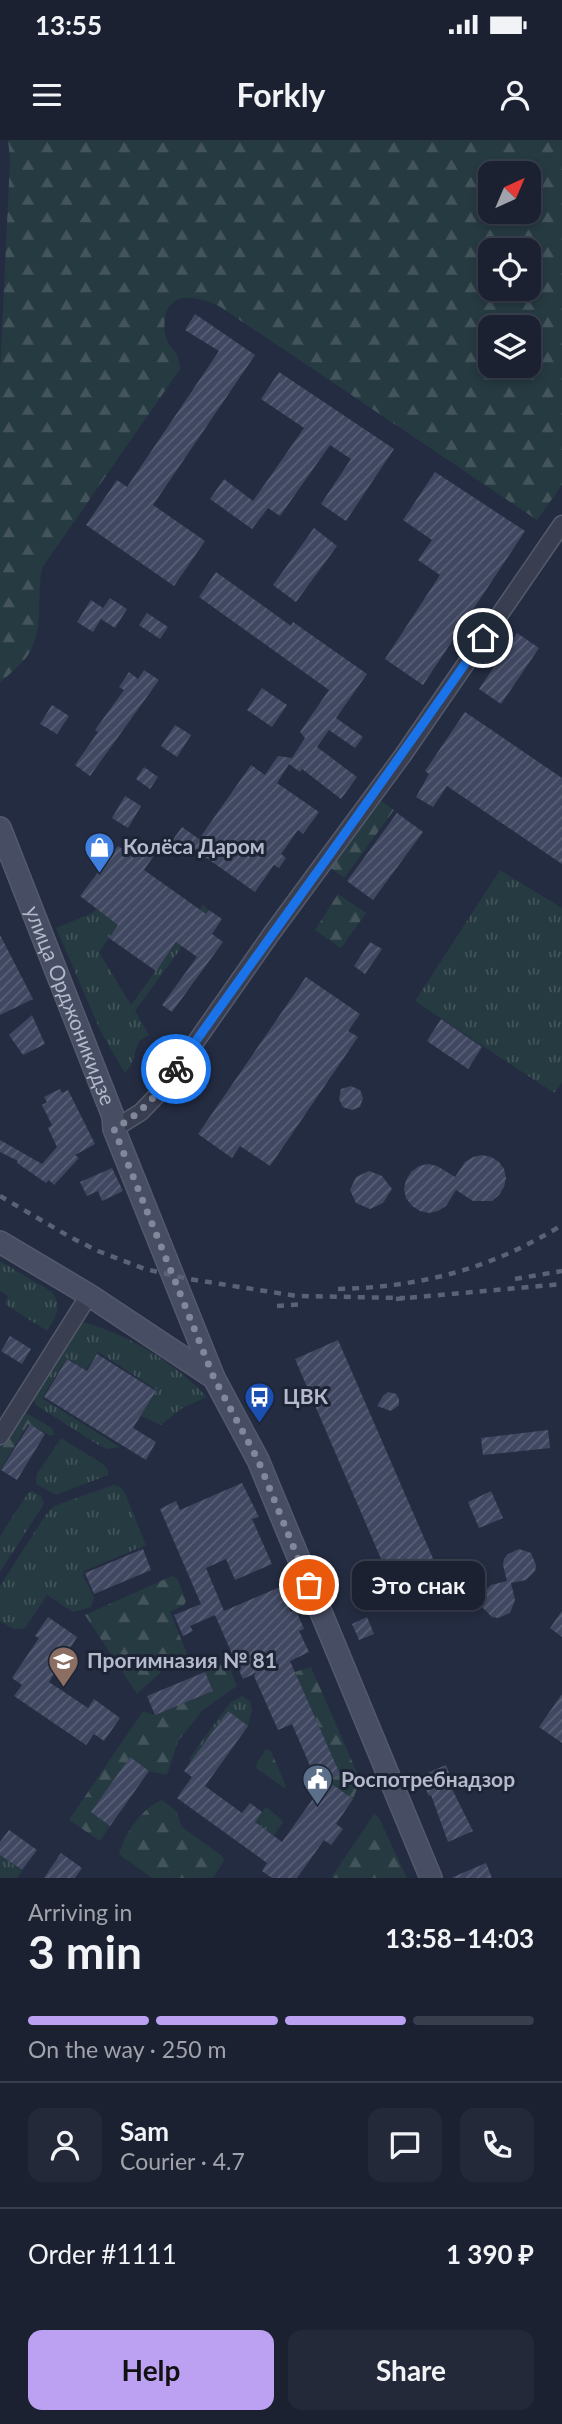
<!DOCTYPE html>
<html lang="en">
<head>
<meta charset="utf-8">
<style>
  :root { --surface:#1b2131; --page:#242939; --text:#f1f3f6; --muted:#a0a3ab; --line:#393e4d; --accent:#bca0f2 }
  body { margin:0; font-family:Lato,sans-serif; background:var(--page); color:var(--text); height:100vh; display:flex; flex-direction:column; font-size:26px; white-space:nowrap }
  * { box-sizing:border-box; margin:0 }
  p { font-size:23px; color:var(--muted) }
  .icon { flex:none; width:38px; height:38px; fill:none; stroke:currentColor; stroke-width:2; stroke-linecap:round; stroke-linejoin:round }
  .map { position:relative; height:1738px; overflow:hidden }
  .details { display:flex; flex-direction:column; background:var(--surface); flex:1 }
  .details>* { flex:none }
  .needle { width:46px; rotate:44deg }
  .controls { position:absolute; left:478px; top:21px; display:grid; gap:14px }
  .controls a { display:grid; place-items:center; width:63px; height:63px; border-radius:14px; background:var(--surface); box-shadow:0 4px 10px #0003,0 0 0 2px var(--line); font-size:35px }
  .pin { position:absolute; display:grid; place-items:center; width:60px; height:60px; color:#fff; margin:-30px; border:4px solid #fff; border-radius:50%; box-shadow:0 2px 7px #0007 }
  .courier { position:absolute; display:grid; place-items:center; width:70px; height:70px; margin:-35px; border:5px solid #1a73e8; border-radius:50%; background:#fff; color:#222; box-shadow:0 2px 9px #0007 }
  .bubble { position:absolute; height:49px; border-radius:14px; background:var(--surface); box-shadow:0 4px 10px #0003,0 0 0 2px var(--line); font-size:23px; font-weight:700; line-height:49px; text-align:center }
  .headline em { font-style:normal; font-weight:700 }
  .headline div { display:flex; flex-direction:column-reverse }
  .headline { display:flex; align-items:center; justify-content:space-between; height:119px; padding:0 28px }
  h1 { font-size:46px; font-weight:700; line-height:52px }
  .bar { display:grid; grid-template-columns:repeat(4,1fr); gap:10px 7px; align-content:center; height:84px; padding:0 28px }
  .bar i { height:9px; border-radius:5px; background:var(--line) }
  .bar .selected { background:var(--accent) }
  .bar p { grid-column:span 4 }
  .line { display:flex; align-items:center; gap:18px; padding:0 28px; border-top:2px solid var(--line) }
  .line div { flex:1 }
  .round { display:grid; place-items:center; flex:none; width:74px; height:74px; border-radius:14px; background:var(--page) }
  .action { display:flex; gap:14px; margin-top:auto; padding:14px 28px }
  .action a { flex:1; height:80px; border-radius:14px; background:var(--accent); color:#111; font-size:28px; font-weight:700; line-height:80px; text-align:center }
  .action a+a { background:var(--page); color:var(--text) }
  .status { display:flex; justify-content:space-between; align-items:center; height:49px; padding:0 35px; background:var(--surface); direction:ltr }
  .status svg { height:19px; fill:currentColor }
  header { display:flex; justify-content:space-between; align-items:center; height:91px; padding:0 28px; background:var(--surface); font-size:32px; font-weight:700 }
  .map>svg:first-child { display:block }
  .grass { fill:url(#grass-tufts) }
  .forest { fill:url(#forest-firs); fill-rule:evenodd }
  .building { fill:url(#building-hatch) }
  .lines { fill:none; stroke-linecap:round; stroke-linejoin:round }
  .street-casing { stroke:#545a6b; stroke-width:19 }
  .secondary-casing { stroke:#545a6b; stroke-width:24 }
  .street { stroke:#393f50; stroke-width:16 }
  .secondary { stroke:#474d63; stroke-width:21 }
  .rail { stroke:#5b6277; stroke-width:4.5; stroke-dasharray:7 7; stroke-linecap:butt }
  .done { stroke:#82889b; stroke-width:7; stroke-dasharray:0 12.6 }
  .route { stroke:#1a73e8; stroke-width:9 }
  .labels { text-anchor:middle; stroke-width:6; stroke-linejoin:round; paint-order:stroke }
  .poi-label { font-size:21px; font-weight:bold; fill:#b5bacb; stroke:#1d2435; text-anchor:start }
  .street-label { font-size:21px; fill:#b5bacb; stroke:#1d2435 }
</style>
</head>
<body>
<div class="status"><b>13:55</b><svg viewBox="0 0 49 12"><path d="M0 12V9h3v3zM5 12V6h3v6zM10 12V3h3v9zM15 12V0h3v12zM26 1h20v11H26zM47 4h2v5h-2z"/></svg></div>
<header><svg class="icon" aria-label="menu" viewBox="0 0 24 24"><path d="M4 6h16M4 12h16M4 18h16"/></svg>Forkly<svg class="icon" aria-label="person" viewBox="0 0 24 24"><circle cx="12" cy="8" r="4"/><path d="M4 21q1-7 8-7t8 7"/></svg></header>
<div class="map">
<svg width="562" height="1738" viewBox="0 0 562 1738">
  <defs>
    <pattern id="grass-tufts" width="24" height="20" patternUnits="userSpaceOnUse" patternTransform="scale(1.75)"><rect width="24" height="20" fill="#263a41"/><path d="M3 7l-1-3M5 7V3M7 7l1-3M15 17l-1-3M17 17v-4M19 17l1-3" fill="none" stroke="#43545b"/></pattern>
    <pattern id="forest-firs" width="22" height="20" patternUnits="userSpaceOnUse" patternTransform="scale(1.75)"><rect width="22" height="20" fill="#263a41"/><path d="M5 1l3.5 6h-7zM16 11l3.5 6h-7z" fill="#43545b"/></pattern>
    <pattern id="building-hatch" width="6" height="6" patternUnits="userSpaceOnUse" patternTransform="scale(1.75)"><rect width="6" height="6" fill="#404861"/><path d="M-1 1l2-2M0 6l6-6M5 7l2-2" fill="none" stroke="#596076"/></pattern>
  </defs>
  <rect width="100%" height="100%" fill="#242c41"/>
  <g class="grass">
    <path d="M141 728 153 736 99 812 131 865 203 765 209 770 135 871 149 895C136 901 137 905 134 918 133 923 128 929 125 933L101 892 56 788 92 773Z"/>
    <polygon points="500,730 562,768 562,943 554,953 415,861"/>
    <path d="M0 1121 52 1152C63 1166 56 1177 47 1191L5 1164 8 1156 0 1151Z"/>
    <path d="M84 1182C130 1196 173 1221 207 1257L182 1268 161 1285 141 1276 157 1250 98 1212 86 1230 67 1218 42 1258 120 1307 108 1309 100 1306 36 1265 32 1256 75 1188Z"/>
    <polygon points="61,1298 103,1324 108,1330 108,1335 56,1355 36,1344 37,1334"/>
    <polygon points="113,1345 119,1346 124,1351 146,1405 84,1431 83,1436 94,1458 91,1467 73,1472 47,1455 25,1488 14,1489 0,1481 0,1446 47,1373 54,1366"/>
    <polygon points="32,1351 41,1356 44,1364 0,1432 0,1396 28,1353"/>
    <polygon points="242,1556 250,1561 252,1570 248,1586 228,1571 191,1622 189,1619 225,1569 231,1562"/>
    <polygon points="267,1668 280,1678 283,1682 259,1717 270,1693 255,1682 264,1669"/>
    <polygon points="0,1715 22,1731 17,1738 0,1738"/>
  </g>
  <g class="forest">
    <path d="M8 0H562V345L537 380 219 166C200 157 170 149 165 178 164 185 164 193 167 200 173 213 179 211 180 229L42 428C36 457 45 489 28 515 21 525 9 534 0 543V231L10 20ZM490 33H528V72H490ZM490 110H528V149H490ZM490 187H528V226H490Z"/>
    <polygon points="377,658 394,670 344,738 328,726"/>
    <polygon points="338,754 366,773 341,808 315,790"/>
    <polygon points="24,1272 52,1288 54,1294 51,1296 28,1284 0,1330 0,1306 18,1277"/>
    <polygon points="172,1436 177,1438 186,1461 184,1465 170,1472 188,1516 187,1519 164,1529 137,1554 85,1475"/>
    <polygon points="227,1522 237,1546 203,1570 178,1601 167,1635 149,1631 130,1618 91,1672 110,1686 100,1701 69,1680 143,1571 155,1575 213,1551 205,1532"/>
    <polygon points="311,1527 358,1635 359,1643 353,1659 326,1640 340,1634 295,1532"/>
    <polygon points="266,1609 271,1611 286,1646 284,1648 256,1628 257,1623"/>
    <path d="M162 1660 176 1671 182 1687 222 1716 224 1721 213 1738H152L119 1714C125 1693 142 1668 162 1660Z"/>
    <polygon points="374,1674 379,1678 407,1738 331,1738"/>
  </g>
  <g class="building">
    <polygon points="195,174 255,215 153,365 205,401 174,446 86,385 117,340 127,347 219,211 185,190"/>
    <polygon points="279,232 394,309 346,381 321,364 351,319 330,305 280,376 268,368 252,389 210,359 224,339 253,361 304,288 261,259"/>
    <polygon points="435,332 525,391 423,545 385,519 440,435 418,420 432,400 403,380"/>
    <polygon points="314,388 337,406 296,462 273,445"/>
    <polygon points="216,432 291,486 293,482 367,534 336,578 363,597 355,608 329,590 317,607 357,637 341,659 302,629 300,632 289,624 277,643 319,672 303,694 298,690 281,714 286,718 279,728 274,725 255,752 188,705 184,710 172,701 182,687 199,699 251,625 265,635 278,616 292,618 305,598 300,592 329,550 199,457"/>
    <polygon points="110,458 127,469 115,488 101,479 93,492 77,482 91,460 103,468"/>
    <polygon points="147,473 168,487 160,499 139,485"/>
    <polygon points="517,493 539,508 501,564 479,549"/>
    <polygon points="144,530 159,540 90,636 75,625 98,592 95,590 124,550 119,547 129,532 138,539"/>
    <polygon points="262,548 287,565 272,587 247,570"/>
    <polygon points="52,565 69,576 57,594 40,584"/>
    <polygon points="465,572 562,638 562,724 447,646 433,667 416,657 429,634 425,631"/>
    <polygon points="175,585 191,595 177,617 161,606"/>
    <polygon points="144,627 158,637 150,649 136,639"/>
    <polygon points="125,656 141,666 128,688 112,678"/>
    <polygon points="397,673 423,692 373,760 347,741"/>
    <polygon points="144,705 155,714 144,730 206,774 209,770 222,779 212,794 223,802 172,872 162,865 197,817 176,802 156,831 109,798 118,785 80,756 118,706 134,718"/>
    <polygon points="0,795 33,859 0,875"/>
    <polygon points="370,802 382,809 365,834 354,826"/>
    <polygon points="306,837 360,874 348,891 358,897 270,1026 240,1006 232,1018 198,994"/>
    <polygon points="32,875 45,904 23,915 9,895"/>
    <polygon points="441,879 482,907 468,929 427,901"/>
    <polygon points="351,946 360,950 363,958 360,967 352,970 343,967 339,959 341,949"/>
    <polygon points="60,949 62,953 68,950 95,1004 75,1015 79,1018 54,1045 49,1040 46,1043 17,1023 18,1021 0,1012 0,1000 42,1024 57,1007 48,988 52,985 42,965 47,962 44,957"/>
    <polygon points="482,1015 491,1017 499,1022 504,1029 506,1038 504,1047 499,1055 492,1061 473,1061 456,1050 446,1066 438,1071 429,1073 420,1071 412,1066 406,1058 404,1049 406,1040 411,1032 419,1026 428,1024 437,1026 455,1037 465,1022 473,1017"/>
    <polygon points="112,1028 123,1051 102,1061 98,1051 87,1056 80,1042"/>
    <polygon points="369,1031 382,1036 392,1049 383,1063 370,1069 356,1063 350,1050 356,1037"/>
    <polygon points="10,1196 31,1209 22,1224 1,1211"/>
    <polygon points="338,1200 438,1430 394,1449 295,1219"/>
    <polygon points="97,1214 156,1251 133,1288 156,1302 146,1320 44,1257 67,1219 87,1231"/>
    <polygon points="388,1252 396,1254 399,1259 399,1265 391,1271 377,1266 383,1256"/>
    <polygon points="30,1284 45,1294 17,1340 1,1330"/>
    <polygon points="548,1290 550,1308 483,1315 481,1298"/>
    <polygon points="242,1343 259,1377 252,1379 272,1424 235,1440 226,1419 206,1428 224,1471 280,1447 291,1472 296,1470 304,1489 299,1491 309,1512 290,1521 340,1634 326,1640 353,1659 336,1684 343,1689 331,1705 324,1700 297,1738 272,1738 262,1731 267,1723 177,1658 192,1637 184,1631 228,1571 248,1586 205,1646 242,1673 250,1663 262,1672 255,1682 282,1702 320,1649 292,1584 278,1590 254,1536 256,1533 243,1539 215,1475 190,1486 193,1491 183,1496 174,1475 201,1464 160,1369 176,1361 180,1370"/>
    <polygon points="491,1351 503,1378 479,1388 468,1362"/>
    <polygon points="143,1409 151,1430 94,1454 85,1433"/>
    <polygon points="519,1409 531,1413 536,1425 535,1431 526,1440 511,1443 515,1460 510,1473 498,1478 492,1477 482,1467 482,1454 491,1445 507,1441 503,1425 504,1419 508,1414"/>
    <polygon points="562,1471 562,1497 550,1488"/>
    <polygon points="48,1477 77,1497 49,1542 88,1568 94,1559 120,1578 104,1601 94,1594 86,1605 14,1556 22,1545 12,1538 39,1498 35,1496"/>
    <polygon points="367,1477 374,1494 359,1500 352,1484"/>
    <polygon points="205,1532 213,1551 155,1575 147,1556"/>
    <polygon points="562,1554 562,1603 539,1587"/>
    <polygon points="130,1617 149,1631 110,1686 91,1672"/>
    <polygon points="446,1625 454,1645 451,1647 473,1691 448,1702 431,1655 429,1656 420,1636"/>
    <polygon points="9,1690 37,1710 22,1730 0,1715 0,1702"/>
    <polygon points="61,1713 82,1728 75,1738 44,1738"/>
    <polygon points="486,1723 492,1738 451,1738"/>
  </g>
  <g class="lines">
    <defs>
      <g id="street">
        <polyline points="114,989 141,972 162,950 272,793 403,615 562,384"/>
        <polyline points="0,1296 89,1155"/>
      </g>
      <g id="secondary">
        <path id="s1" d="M0 688 113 976 114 989 214 1238 258 1320 431 1738"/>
        <polyline points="0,1102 89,1155 214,1238"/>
      </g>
    </defs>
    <use href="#street" class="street-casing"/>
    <use href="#secondary" class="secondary-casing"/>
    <use href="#street" class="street"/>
    <use href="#secondary" class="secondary"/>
    <g class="rail">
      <polyline points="0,1056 70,1097 98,1111 145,1129 189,1139 297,1156 405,1158"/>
      <polyline points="515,1139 562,1131"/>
      <path d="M338 1149C421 1147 491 1129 562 1085"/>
      <polyline points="396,1159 562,1144"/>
      <polyline points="277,1166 305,1164"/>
    </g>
  </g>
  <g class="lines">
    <path class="done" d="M176 929C158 954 141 974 114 989L214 1238 258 1320 309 1445"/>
    <path class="route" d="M176 929C278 785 383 643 483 498"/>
  </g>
  <defs>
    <symbol id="shop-pin" viewBox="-11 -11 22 30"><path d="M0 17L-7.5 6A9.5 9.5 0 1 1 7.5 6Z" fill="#3f7fe0" stroke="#1d2435"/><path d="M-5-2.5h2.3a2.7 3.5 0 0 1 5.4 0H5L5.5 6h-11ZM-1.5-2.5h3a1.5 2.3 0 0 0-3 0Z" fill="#fff"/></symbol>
    <symbol id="bus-pin" viewBox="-11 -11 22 30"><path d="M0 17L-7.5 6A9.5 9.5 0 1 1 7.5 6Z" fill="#1a4fb4" stroke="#1d2435"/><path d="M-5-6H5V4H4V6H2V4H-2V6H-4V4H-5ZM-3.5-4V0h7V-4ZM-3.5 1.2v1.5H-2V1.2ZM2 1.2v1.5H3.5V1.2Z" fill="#fff"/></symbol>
    <symbol id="school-pin" viewBox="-11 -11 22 30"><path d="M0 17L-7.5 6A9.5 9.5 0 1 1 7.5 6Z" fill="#8d6e63" stroke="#1d2435"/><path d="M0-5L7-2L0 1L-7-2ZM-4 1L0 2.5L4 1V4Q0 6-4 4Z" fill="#fff"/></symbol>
    <symbol id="civic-pin" viewBox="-11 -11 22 30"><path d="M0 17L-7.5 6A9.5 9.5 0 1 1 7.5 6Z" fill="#5c6f8a" stroke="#1d2435"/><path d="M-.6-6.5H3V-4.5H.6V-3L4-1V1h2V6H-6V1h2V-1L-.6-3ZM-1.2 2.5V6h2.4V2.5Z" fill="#fff"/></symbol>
  </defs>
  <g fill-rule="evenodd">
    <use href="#shop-pin" x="82" y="690" width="35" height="47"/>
    <use href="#bus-pin" x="242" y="1240" width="35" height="47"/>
    <use href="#school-pin" x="46" y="1504" width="35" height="47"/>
    <use href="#civic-pin" x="300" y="1622" width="35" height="47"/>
  </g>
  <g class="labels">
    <g class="poi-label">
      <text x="123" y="714">Колёса Даром</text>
      <text x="283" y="1264">ЦВК</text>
      <text x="87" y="1528">Прогимназия № 81</text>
      <text x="341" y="1647">Роспотребнадзор</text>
    </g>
    <g class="street-label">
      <text dy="7" stroke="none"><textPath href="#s1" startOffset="191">улица Орджоникидзе</textPath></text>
    </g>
  </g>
</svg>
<div class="controls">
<a><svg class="needle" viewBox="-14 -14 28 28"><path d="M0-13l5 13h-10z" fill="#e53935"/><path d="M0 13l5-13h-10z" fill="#a0a3ab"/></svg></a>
<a><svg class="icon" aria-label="locate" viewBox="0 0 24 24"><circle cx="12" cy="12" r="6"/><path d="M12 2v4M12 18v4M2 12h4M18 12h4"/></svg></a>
<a><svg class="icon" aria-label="layers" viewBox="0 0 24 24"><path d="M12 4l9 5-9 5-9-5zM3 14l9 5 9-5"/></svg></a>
</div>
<div class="pin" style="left:309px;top:1445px;background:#ea580c"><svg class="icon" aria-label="bag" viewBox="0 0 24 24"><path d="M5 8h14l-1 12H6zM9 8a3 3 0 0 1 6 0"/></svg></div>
<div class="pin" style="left:483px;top:498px;background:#1f2937"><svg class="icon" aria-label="home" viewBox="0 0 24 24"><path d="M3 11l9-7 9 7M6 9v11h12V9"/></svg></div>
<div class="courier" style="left:176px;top:929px"><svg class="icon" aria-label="bike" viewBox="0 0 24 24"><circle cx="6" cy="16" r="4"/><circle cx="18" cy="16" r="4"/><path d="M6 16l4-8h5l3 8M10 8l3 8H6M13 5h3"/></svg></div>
<div class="bubble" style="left:352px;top:1421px;width:133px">Это снак</div>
</div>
<section class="details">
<div class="headline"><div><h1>3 min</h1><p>Arriving in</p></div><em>13:58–14:03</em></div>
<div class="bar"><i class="selected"></i><i class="selected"></i><i class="selected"></i><i></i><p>On the way · 250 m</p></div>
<div class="line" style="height:126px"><a class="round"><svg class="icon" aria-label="person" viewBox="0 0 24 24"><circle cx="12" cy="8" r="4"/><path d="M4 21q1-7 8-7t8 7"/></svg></a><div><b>Sam</b><p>Courier · 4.7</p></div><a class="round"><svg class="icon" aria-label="chat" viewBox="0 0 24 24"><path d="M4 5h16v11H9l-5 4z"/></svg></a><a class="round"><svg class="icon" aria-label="phone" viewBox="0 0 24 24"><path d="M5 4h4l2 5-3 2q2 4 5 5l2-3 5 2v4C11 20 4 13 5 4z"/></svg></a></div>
<div class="line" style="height:91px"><div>Order #1111</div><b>1 390 ₽</b></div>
<div class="action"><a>Help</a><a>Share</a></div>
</section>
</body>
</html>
